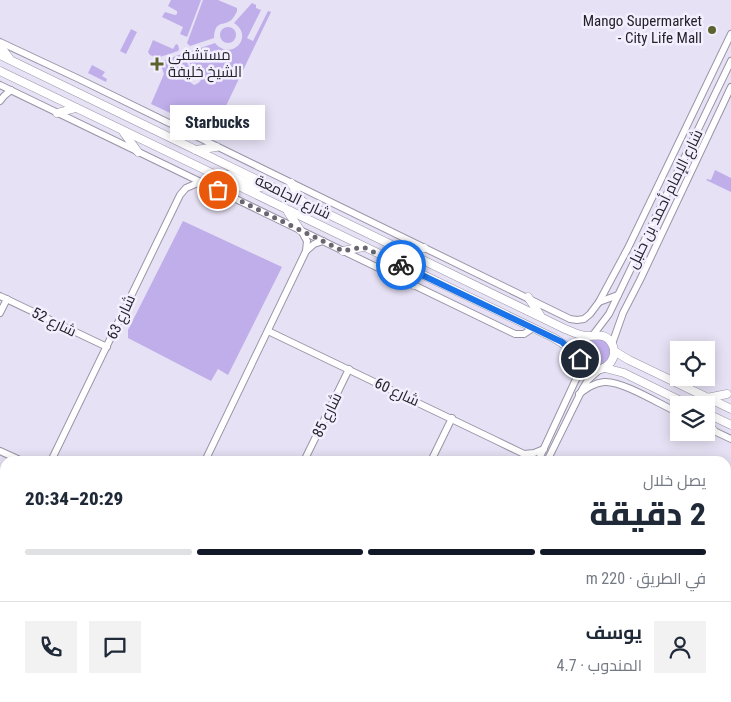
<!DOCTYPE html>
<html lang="ar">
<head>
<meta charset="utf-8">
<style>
  :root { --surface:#fff; --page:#f2f2f3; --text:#1f2937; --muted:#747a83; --line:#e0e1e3; --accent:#111827 }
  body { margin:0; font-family:"Roboto Condensed",Cairo,sans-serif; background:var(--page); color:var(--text); direction:rtl; height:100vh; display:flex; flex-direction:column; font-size:19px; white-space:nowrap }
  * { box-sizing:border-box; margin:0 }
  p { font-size:16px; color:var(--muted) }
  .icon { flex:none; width:28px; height:28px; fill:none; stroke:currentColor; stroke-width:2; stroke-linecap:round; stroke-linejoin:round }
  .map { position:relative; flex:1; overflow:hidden; direction:ltr }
  .sheet { position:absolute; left:0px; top:456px; width:731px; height:246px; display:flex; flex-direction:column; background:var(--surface); border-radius:15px 15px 0 0; box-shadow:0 2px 12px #0003; direction:rtl }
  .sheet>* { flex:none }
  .controls { position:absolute; left:670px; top:341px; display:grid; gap:10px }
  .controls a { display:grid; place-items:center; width:45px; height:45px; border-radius:0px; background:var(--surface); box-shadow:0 2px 12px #0003; font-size:25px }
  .pin { position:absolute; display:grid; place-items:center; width:42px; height:42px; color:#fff; margin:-21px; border:2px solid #fff; border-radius:50%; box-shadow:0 1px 5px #0007 }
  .courier { position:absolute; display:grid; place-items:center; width:50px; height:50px; margin:-25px; border:4px solid #1a73e8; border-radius:50%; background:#fff; color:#222; box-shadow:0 1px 6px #0007 }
  .bubble { position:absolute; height:35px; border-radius:0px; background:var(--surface); box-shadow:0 2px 12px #0003; font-size:16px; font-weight:800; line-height:35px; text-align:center; direction:rtl }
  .headline em { font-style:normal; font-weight:800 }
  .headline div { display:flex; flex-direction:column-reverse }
  .headline { display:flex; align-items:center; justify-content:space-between; height:85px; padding:0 25px }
  h1 { font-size:32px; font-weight:800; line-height:38px }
  .bar { display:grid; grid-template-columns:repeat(4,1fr); gap:8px 5px; align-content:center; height:60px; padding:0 25px }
  .bar i { height:6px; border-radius:4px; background:var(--line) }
  .bar .on { background:var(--accent) }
  .bar p { grid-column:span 4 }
  .line { display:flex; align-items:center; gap:12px; padding:0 25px; border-top:1px solid var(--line) }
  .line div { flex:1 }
  .round { display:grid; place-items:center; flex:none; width:52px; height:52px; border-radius:0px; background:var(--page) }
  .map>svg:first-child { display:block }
  .green { fill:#bfaeea }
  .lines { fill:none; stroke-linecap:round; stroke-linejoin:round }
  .minor-casing { stroke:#9a95a7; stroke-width:8 }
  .major-casing { stroke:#9a95a7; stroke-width:9 }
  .minor { stroke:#fff; stroke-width:6 }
  .major { stroke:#fff; stroke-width:8 }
  .done { stroke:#696671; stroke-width:5; stroke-dasharray:0 9 }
  .route { stroke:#1a73e8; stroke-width:6 }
  .poi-dot { fill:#5e622f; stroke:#f3efff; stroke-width:2 }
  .labels { text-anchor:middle; stroke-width:5; stroke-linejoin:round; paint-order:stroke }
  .poi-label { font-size:15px; fill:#25232a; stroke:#f3efff; text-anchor:end }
  .street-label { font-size:15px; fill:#25232a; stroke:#f3efff }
</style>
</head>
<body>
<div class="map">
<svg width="731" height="702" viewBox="0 0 731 702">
  <rect width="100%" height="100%" fill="#e6e1f4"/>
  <g class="green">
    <polygon points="171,0 201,0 187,37 180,34 183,27 162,17 165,12 175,15 177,14 177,11 168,6"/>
    <path d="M203 0H218L237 8V11C236 14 232 20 230 21 221 26 215 21 214 38L190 46 187 43Z"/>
    <path d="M252 3 256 5V8L261 10 247 38 253 41 268 11 271 12 213 133 151 104 164 74 160 62 184 53 191 73 188 77 190 82 194 85C200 83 202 80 202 74L197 71 193 72 186 53 215 43C231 62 255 37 234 23Z"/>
    <circle cx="228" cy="35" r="8"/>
    <polygon points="131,29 137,32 126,54 120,51"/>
    <polygon points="153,40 173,49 176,44 178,45 179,49 178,51 157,58 150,55 148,52"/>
    <polygon points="92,65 105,72 102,76 107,79 106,82 88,73"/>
    <polygon points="715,170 731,178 731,192 706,180 707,179 711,180"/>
    <polygon points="183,221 282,267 228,375 218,369 211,381 128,338 128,330"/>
    <circle cx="596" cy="352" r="15"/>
  </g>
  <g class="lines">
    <defs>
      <g id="minor">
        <polyline points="0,42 79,79 570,319 577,320 584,319 590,314 599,302 628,248 731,34"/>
        <polyline points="0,85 515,334 524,334 533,328"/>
        <polyline points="0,101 4,96 11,90"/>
        <polyline points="306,251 314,244 323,241"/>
        <polyline points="0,296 107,347"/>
        <polyline points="599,302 618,295"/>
        <polyline points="0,313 7,299"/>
        <polyline points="268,331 493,439 524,454 530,461"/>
        <polyline points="593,335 609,314 731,61"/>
        <polyline points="612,344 623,313 640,280 731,87"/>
        <path d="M579 394C587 388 594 383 604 382 621 380 661 405 679 413"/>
        <polyline points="710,429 731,439"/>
        <polyline points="0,451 22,461"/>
        <polyline points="524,454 534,453 544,449"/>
        <polyline points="51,461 180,195 186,188 200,182"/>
        <polyline points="205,461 306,251 307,241 302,232"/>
        <polyline points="304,461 349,369"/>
        <polyline points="431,461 452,418"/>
        <polyline points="538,461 577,377 581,362"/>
        <polyline points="547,461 583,388 588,380 599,370"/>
        <polyline points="726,553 731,556"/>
        <polyline points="0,564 5,567"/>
        <polyline points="0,656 5,646"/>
        <polyline points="274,698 284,702"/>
        <polyline points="101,702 103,698"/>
        <polyline points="224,702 227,698"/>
        <polyline points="422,702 424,698"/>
        <polyline points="432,702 434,698"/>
        <polyline points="553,702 556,698"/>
        <polyline points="645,702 647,698"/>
      </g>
      <g id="major">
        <polyline points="0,46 9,58"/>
        <path d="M0 55 565 329C571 331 580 336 587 336 598 336 607 332 613 346 619 363 598 377 585 366 574 357 578 344 588 336"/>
        <polyline points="0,71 554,338 568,347 579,359"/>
        <polyline points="57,113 76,108"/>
        <polyline points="124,133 138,152"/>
        <polyline points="196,150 216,147"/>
        <polyline points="218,175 229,175 258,188 261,187 263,183"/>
        <polyline points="291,183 301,200"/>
        <polyline points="288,212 300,230"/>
        <polyline points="343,251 363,247"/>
        <polyline points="406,251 424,248"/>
        <polyline points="406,268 414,285"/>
        <polyline points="528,297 540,315"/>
        <polyline points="614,351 629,360 731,409"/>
        <polyline points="605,368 624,373 689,405"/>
        <polyline points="707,398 727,394"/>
        <polyline points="706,413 731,425"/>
        <polyline points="706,423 713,430"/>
      </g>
    </defs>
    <use href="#minor" class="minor-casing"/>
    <use href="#major" class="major-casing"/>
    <use href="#minor" class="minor"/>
    <use href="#major" class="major"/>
  </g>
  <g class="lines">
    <polyline class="done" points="218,190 343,251 363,247 401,265"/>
    <polyline class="route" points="401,265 562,342 580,359"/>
  </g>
  <g class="poi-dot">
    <circle cx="712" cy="30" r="5"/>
    <path d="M154.5 56.5h5v5h5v5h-5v5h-5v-5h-5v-5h5z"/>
  </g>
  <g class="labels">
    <g class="poi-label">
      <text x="702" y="26">Mango Supermarket<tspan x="702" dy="17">- City Life Mall</tspan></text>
      <text x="168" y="60" text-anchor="start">مستشفى<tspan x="168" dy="17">الشيخ خليفة</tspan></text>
    </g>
    <g class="street-label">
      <text transform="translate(293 197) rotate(26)" y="5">شارع الجامعة</text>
      <text transform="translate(665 199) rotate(-64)" y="5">شارع الإمام أحمد بن حنبل</text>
      <text transform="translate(121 317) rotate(-65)" y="5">شارع 63</text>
      <text transform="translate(54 322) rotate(26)" y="5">شارع 52</text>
      <text transform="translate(397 392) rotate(25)" y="5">شارع 60</text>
      <text transform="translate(327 415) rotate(-64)" y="5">شارع 85</text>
    </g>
  </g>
</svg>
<div class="controls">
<a><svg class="icon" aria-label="locate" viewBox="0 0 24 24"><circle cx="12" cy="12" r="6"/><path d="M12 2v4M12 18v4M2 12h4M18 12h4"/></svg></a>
<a><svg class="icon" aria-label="layers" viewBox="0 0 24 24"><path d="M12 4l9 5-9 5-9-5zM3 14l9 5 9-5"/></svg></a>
</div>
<div class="pin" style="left:218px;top:190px;background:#ea580c"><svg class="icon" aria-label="bag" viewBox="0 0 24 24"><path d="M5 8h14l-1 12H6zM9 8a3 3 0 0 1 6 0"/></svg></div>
<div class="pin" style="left:580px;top:359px;background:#1f2937"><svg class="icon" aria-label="home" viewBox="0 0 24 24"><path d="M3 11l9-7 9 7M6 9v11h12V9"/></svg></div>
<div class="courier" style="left:401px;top:265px"><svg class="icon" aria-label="bike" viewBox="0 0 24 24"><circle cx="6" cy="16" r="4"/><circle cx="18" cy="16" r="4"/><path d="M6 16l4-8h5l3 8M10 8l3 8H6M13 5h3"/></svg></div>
<div class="bubble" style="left:170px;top:105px;width:95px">Starbucks</div>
<section class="sheet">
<div class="headline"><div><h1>2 دقيقة</h1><p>يصل خلال</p></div><em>20:29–20:34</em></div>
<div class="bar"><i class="on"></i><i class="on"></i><i class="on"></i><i></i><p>في الطريق · 220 m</p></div>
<div class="line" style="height:90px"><a class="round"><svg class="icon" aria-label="person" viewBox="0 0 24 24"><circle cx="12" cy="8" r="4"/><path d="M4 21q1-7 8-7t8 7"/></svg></a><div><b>يوسف</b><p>المندوب · 4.7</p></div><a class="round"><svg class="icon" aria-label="chat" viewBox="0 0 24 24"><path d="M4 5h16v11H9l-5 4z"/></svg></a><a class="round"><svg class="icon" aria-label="phone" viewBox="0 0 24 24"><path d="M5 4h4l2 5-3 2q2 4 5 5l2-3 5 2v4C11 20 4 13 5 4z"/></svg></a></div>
</section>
</div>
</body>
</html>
